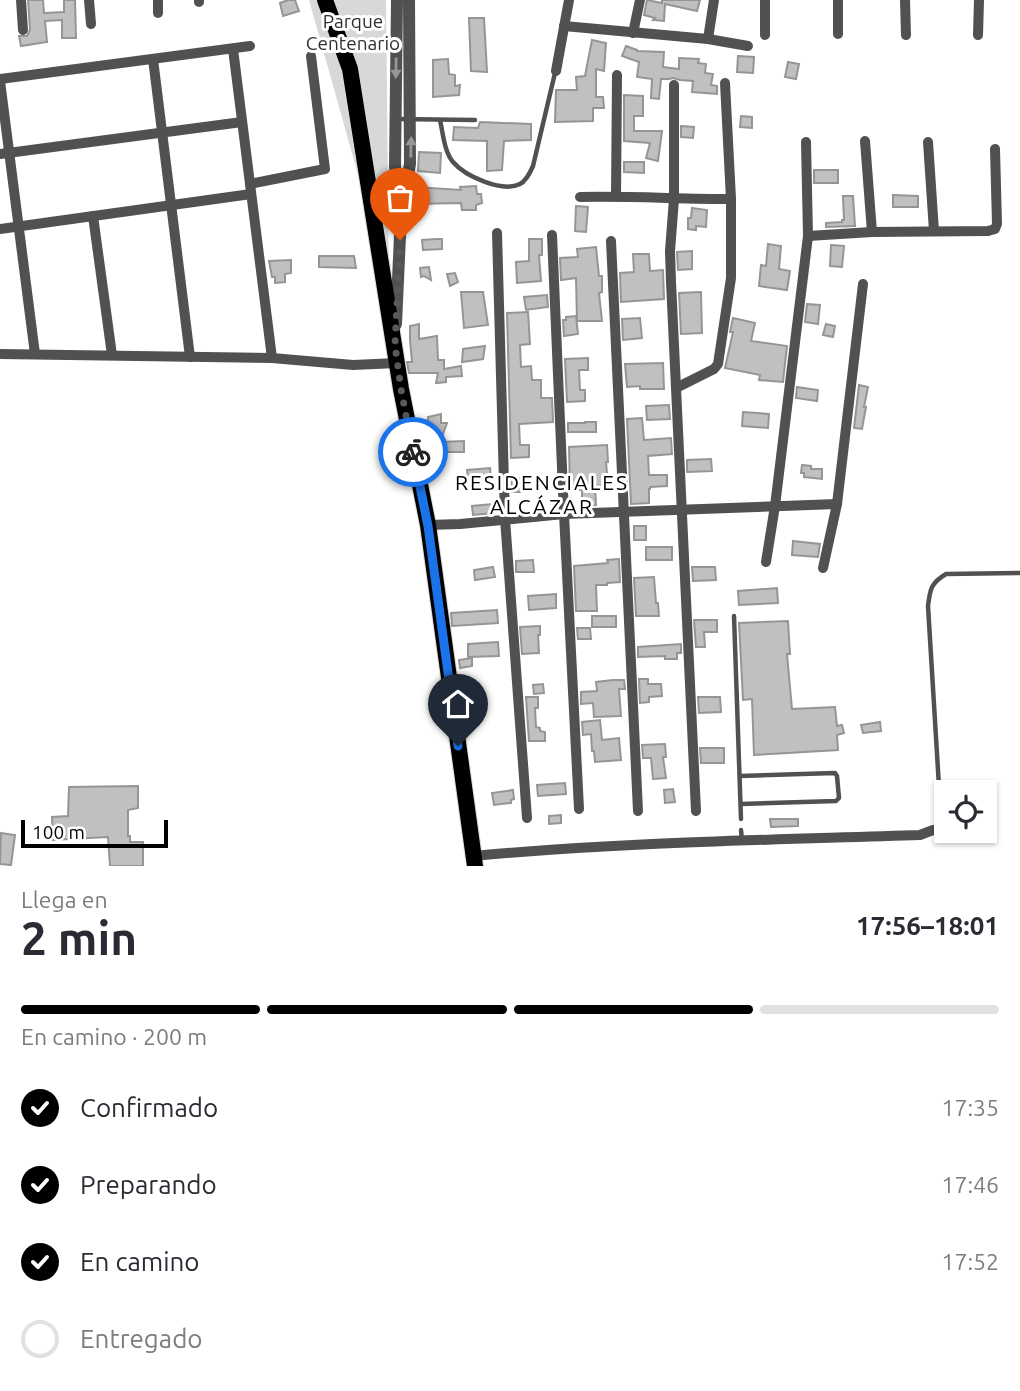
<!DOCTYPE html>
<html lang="es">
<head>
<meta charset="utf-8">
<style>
  :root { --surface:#fff; --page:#f2f2f3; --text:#2b2b33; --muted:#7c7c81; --line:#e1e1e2; --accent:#000 }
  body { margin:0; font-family:Ubuntu,sans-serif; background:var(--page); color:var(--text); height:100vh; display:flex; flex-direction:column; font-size:26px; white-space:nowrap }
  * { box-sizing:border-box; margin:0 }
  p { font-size:23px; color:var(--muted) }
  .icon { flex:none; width:38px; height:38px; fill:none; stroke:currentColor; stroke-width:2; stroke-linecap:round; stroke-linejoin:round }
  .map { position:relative; height:866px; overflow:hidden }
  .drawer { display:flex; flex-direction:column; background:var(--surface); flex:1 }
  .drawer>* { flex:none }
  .tools { position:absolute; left:934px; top:780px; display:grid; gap:14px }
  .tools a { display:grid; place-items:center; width:63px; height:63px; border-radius:0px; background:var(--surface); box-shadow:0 2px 5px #0004; font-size:35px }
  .scale { position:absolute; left:21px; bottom:18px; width:147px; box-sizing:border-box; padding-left:7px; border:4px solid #000; border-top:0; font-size:19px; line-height:24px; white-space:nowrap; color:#000; -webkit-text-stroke:5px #fff; paint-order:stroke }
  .pin { position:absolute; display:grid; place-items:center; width:60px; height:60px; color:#fff; margin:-72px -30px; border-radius:50% 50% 50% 0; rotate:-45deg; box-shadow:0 0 7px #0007 }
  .pin .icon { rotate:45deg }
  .courier { position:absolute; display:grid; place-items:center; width:70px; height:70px; margin:-35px; border:5px solid #1a73e8; border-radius:50%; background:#fff; color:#222; box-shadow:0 2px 9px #0007 }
  .overview em { font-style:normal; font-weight:600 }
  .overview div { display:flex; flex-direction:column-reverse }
  .overview { display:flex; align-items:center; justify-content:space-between; height:119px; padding:0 21px }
  h1 { font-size:46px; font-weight:600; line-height:52px }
  .bar { display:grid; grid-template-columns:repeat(4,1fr); gap:10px 7px; align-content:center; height:84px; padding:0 21px }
  .bar i { height:9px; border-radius:5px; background:var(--line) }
  .bar .on { background:var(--accent) }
  .bar p { grid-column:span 4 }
  ol { padding:0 21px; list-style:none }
  li { display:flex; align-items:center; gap:21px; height:77px }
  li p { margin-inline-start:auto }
  li .icon { padding:7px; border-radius:50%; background:var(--accent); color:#fff; stroke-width:4 }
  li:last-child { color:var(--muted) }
  li i { width:38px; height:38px; border:4px solid var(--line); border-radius:50% }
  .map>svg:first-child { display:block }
  .green { fill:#d8d8d8 }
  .building { fill:#c0c0c0; stroke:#959595; stroke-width:2 }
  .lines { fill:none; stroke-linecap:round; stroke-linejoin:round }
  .primary-casing { stroke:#dbdbdb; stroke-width:18 }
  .service { stroke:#515151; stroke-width:4.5 }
  .minor { stroke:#515151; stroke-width:10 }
  .tertiary { stroke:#515151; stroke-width:12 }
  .primary { stroke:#000; stroke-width:16 }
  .oneway { fill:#979797 }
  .done { stroke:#595959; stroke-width:7; stroke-dasharray:0 12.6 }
  .route { stroke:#1a73e8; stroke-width:9 }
  .labels { text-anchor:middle; stroke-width:6; stroke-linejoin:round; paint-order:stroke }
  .park-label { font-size:19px; fill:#2f2f2f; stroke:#fff }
  .neighbourhood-label { font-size:21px; letter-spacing:2px; fill:#000; stroke:#fff }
</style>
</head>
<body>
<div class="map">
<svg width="1020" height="866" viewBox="0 0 1020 866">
  <rect width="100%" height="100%" fill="#fff"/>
  <polygon class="green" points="309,0 386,0 389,285"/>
  <g class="building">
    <polygon points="28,0 43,0 44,13 64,12 64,0 75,0 76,38 62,38 62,20 45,21 47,42 21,46 19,36 27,36 30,30"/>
    <polygon points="288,0 295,0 299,11 283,16 280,3"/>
    <polygon points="647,0 662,3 662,0 700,0 697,11 665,4 664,21 653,20 655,18 644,15"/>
    <polygon points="469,18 484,18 487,72 471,71"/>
    <polygon points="592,40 606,43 604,71 596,69 596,97 603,97 604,108 593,108 593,121 555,122 556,90 577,90 576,77 585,76"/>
    <polygon points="626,46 637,50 637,51 664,52 663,67 679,69 679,58 699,59 698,63 706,64 705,73 713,74 711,85 717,86 717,94 692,92 693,81 680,80 673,78 669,79 661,79 659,99 651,98 652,79 637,77 639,62 622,56"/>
    <polygon points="738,56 754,57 753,73 737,72"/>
    <polygon points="448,59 449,74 455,75 455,86 460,85 459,95 433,97 433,60"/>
    <polygon points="788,62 799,64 796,79 785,77"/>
    <polygon points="624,95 643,96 643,116 634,116 634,131 662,131 658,161 646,158 650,143 624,141"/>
    <polygon points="741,116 752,117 752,128 740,127"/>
    <polygon points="480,122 531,124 531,140 504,141 502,170 487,171 487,141 453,140 454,127 478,128"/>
    <polygon points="681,126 694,127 693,138 681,137"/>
    <polygon points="419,152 441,153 440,173 418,171"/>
    <polygon points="624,162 644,162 644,173 624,172"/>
    <rect x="814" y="170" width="24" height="13"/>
    <polygon points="476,186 477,194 481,194 482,203 476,205 476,210 462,210 461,203 415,204 415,187 461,190 460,187"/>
    <polygon points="893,195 918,196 918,207 893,207"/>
    <polygon points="843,196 853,196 855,226 826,227 826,223 842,222 842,220 844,220"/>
    <polygon points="576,206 588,207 586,232 575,231"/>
    <polygon points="692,208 707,210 706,227 696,226 696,230 688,229 688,218 691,218"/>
    <polygon points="437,239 442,239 442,249 423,250 422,240"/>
    <polygon points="529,239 542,239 542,255 539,255 541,281 517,283 516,262 529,261"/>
    <polygon points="768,244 781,246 779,269 790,271 787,290 759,286 761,265 766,266"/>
    <polygon points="831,245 844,246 842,267 830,266"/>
    <polygon points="596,247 599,276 602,276 602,292 599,293 602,321 577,321 576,278 561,280 560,258 578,257 577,249"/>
    <polygon points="692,251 692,269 678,270 677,252"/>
    <polygon points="633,254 649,254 650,271 663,270 664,299 621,302 620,273 634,272"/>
    <polygon points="319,256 354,256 356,268 319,267"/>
    <polygon points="291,260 291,273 285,274 285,282 275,283 275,277 272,277 269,261"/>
    <polygon points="429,267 431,280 424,276 421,277 420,268"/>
    <polygon points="455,273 458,282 450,286 447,274"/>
    <polygon points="461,292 483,292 488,325 464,328"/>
    <polygon points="701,292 702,333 681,334 679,293"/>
    <polygon points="547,295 548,307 526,310 524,297"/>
    <polygon points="807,304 820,305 818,324 805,322"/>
    <polygon points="528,312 530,344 520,345 521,367 531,366 532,380 541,380 541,398 552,398 553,422 519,424 520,445 529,445 529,457 511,458 507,313"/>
    <polygon points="576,316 578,334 564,336 563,320 566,320 566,317"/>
    <polygon points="640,318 642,338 623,340 622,319"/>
    <polygon points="733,318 755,323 751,341 787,346 783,382 759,380 760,375 725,368 733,332 730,332"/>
    <polygon points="419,324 419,339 437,336 438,360 444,360 444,369 461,366 462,376 446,377 446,382 436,383 438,373 409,373 407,362 412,362 410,340 410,326"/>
    <polygon points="826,324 835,326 833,337 823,335"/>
    <polygon points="485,346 483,359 462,362 463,349"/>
    <polygon points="588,358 588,370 579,370 580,390 585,390 585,401 567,402 565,359"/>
    <polygon points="663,363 664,389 640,389 640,386 627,387 625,364"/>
    <polygon points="859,385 868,387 864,407 866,407 862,429 854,428"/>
    <polygon points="797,387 818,390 817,401 796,398"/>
    <polygon points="669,405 670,419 647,420 646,406"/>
    <polygon points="743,412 769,414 768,428 742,426"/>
    <polygon points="441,414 441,423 447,423 440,442 464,441 464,452 424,452 423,443 436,441 434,426 428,426 428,417"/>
    <polygon points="642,418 644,440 671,438 672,454 648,456 649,475 667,475 667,486 650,487 650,489 649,489 649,503 631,504 627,419"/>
    <polygon points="585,422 596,422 596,432 568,432 568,423 585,423"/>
    <polygon points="607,445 608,462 606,462 608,485 595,486 596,505 582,506 582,490 570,490 569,447"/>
    <polygon points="711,459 712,471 687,472 687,460"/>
    <polygon points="802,465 811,466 811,469 822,469 822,479 804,477 804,473 801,473"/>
    <polygon points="490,468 491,479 468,481 467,470"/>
    <polygon points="511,478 527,478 527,484 530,484 530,492 512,492"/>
    <polygon points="493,504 494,513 473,515 472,506"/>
    <rect x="634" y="526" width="12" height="14"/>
    <polygon points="793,541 820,544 818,557 792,555"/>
    <rect x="646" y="547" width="26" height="13"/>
    <polygon points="619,559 620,582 607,583 607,585 596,585 597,611 576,611 574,566 608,563 607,560"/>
    <polygon points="533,560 534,572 516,572 516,561"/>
    <polygon points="493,567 495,577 475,580 474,570"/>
    <polygon points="692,567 715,567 716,580 693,581"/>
    <polygon points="654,577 656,603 658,603 659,616 636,616 634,578"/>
    <polygon points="777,588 778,603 739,605 738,591"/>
    <polygon points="556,594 556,608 529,610 528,596"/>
    <polygon points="497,610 498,623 452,626 451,613"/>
    <rect x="592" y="616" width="24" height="11"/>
    <polygon points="694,620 717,620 717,632 704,632 705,647 696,647"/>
    <polygon points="788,621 790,654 787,654 792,709 835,707 837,726 842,725 844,733 837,735 838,750 754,755 752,699 743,700 739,623"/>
    <polygon points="540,626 540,635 538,635 539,653 522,654 520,627"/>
    <polygon points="577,628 590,628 591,639 578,639"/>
    <polygon points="498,642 499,656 468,657 468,644"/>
    <polygon points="681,644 681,653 677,653 677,659 665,659 665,656 638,657 638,647"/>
    <polygon points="472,658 472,666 460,668 459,660"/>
    <polygon points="639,679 648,679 648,684 661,684 662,696 649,697 649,702 640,703"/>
    <polygon points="613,680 624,680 625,689 619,689 621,716 594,717 593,703 581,704 581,692 597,691 596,682"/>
    <polygon points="543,684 544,693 534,694 533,685"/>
    <polygon points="526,697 538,697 538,708 535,708 536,727 540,728 540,731 545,732 545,741 529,741"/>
    <polygon points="698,697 720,697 721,712 699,713"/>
    <polygon points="600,720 602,740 619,738 621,760 595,762 594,751 592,751 591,734 583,735 582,722"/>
    <polygon points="880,722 881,731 863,733 861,725"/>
    <polygon points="665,744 666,757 663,757 666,778 653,779 651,758 643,758 642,745"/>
    <polygon points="700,748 724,748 724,763 701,763"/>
    <polygon points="565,783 566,794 538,796 537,785"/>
    <polygon points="138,786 138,808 128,810 128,836 130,836 130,842 143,842 143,866 110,866 108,837 53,840 52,817 68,816 69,787"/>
    <polygon points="673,789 675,802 665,803 664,790"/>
    <polygon points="513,790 514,799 511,800 511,803 494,805 492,793"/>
    <polygon points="561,815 561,823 549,824 549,816"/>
    <polygon points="770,819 798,819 798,826 771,827"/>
    <polygon points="1,833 15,835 11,865 0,864"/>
  </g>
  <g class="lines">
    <defs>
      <polyline id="primary" points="325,0 350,69 401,389 428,525 475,866"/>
    </defs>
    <use href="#primary" class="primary-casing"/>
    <g class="service">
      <polyline points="396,119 475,120"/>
      <path d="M440 120C443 133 444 151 453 162 465 176 502 193 520 184 526 181 530 173 533 166L555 73"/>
      <polyline points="734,616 741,819"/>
      <polyline points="740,776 835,773 837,776 839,798 836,801 741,804"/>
      <path d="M934 829 939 821 940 803 928 606C930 589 931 583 946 574L1020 573"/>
      <polyline points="741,830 742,840"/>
    </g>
    <g class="minor">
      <polyline points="21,0 23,30"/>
      <polyline points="89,0 91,24"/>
      <polyline points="158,0 158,13"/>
      <polyline points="199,0 199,2"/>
      <polyline points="765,0 765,35"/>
      <polyline points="838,0 838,34"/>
      <polyline points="905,0 906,35"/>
      <polyline points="564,26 708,39 748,46"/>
      <polyline points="633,33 640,0"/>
      <polyline points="978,35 979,0"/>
      <polyline points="708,39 714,0"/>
      <polyline points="233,49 272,358"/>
      <polyline points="153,59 190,357"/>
      <polyline points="556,71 569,0"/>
      <polyline points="0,79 250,46"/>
      <polyline points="0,81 35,354"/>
      <polyline points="674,85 674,199 670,251 671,282 696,811"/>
      <polyline points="865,141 872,232"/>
      <polyline points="928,142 934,231"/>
      <polyline points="0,154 242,122"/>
      <polyline points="250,184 325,169 311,56"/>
      <polyline points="616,196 617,75"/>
      <path d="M580 197C630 196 681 199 731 199"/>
      <polyline points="93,216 112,355"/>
      <polyline points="0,229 251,194"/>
      <polyline points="497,233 505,519 527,818"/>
      <polyline points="552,235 564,514 579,809"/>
      <polyline points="808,236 872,232 988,231 995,229 997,224 995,149"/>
      <polyline points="611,241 638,811"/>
      <polyline points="0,354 272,358 353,365 397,363"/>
      <polyline points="676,388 714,369 718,364 731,278 731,199 725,83"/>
      <polyline points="428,525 460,524 564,514 837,504"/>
      <polyline points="766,562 775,506 808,236 806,142"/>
      <polyline points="823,568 837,504 863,284"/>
      <path d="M474 856C622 842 772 840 920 835L933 830"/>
    </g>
    <g class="tertiary">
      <polyline points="397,0 395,166 399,200"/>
      <polyline points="396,324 401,214 410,164 409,0"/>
    </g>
    <use href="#primary" class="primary"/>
  </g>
  <defs><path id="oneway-solid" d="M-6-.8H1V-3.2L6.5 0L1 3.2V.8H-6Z" transform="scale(1.75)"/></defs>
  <g class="oneway">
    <use href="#oneway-solid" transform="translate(396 68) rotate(91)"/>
    <use href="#oneway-solid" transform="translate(411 147) rotate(-89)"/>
  </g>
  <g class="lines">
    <polyline class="done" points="400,240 395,345 401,389 413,452"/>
    <polyline class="route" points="413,452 428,526 458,746"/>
  </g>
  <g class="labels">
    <g class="park-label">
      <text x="353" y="28">Parque<tspan x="353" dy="22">Centenario</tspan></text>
    </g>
    <g class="neighbourhood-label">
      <text x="542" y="490">RESIDENCIALES<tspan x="542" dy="24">ALCÁZAR</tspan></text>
    </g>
  </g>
</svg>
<div class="tools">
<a><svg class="icon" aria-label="locate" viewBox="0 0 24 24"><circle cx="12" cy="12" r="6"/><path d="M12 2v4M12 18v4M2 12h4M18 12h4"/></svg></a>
</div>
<div class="scale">100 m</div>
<div class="pin" style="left:400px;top:240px;background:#ea580c"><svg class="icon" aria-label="bag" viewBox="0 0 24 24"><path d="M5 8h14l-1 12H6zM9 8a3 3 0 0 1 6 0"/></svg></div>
<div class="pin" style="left:458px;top:746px;background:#1f2937"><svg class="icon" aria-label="home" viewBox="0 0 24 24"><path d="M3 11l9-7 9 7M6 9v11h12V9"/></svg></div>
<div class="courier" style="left:413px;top:452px"><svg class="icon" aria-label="bike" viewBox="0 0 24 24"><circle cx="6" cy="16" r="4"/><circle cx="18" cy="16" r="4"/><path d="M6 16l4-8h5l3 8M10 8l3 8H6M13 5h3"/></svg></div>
</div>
<section class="drawer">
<div class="overview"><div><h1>2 min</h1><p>Llega en</p></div><em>17:56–18:01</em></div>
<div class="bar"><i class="on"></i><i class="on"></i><i class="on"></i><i></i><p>En camino · 200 m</p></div>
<ol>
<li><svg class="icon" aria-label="check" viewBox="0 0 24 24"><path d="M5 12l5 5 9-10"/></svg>Confirmado<p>17:35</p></li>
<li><svg class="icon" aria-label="check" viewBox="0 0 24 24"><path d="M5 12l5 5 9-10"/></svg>Preparando<p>17:46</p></li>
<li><svg class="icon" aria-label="check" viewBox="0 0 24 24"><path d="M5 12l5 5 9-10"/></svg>En camino<p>17:52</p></li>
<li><i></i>Entregado</li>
</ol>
</section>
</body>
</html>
